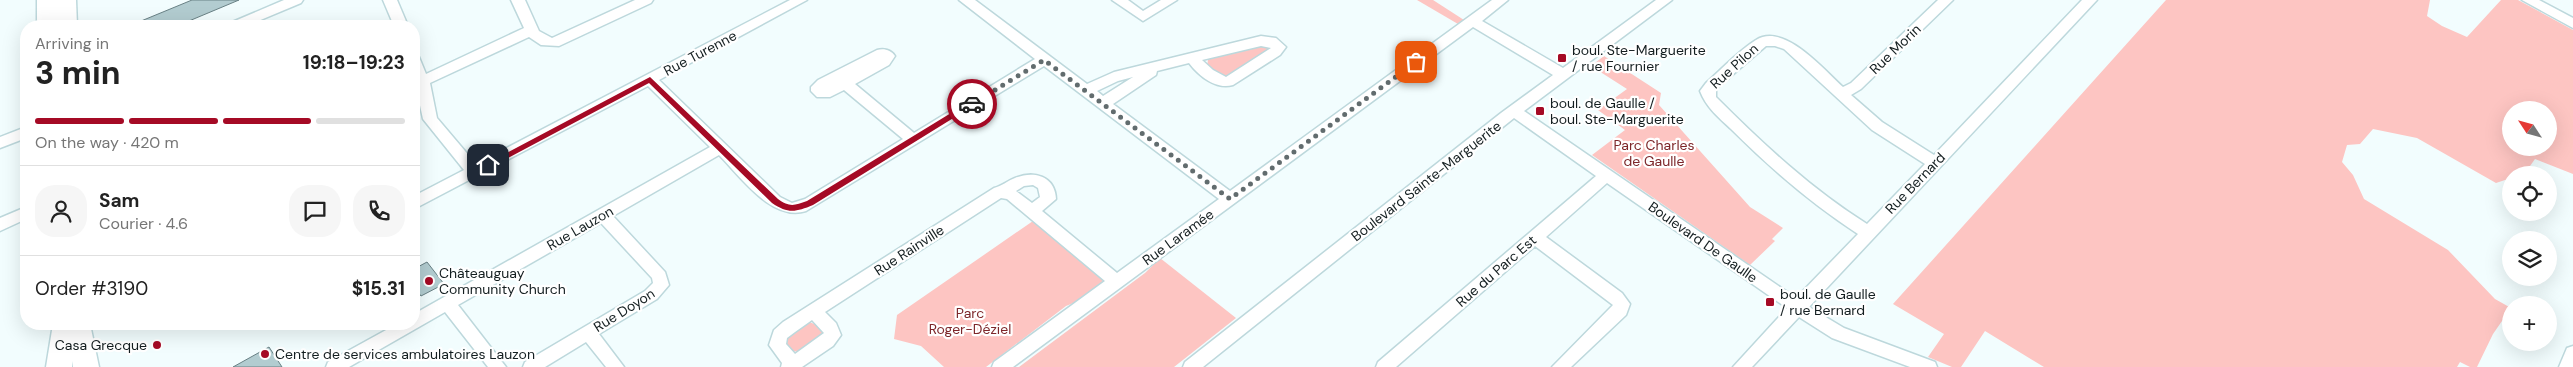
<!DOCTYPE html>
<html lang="en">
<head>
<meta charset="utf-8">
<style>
  :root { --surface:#fff; --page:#f6f6f6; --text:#222; --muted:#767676; --line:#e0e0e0; --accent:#a50a25 }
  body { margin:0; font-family:"DM Sans",sans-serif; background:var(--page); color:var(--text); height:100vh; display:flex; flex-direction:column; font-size:19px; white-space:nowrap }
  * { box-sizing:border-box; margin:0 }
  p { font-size:16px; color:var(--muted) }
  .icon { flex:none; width:28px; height:28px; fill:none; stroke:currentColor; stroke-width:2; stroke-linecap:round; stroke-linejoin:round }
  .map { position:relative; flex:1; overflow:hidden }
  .side { position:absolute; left:20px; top:20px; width:400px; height:310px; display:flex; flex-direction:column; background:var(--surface); border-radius:20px; box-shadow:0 5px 20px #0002 }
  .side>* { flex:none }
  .needle { width:32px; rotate:306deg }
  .fabs { position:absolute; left:2502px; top:101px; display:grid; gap:10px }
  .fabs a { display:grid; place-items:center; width:55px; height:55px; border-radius:50%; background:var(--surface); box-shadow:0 5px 20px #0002; font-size:25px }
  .pin { position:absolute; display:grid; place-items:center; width:42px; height:42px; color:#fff; margin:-21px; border-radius:10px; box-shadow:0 2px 8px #0006 }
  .courier { position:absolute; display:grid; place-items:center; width:50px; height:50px; margin:-25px; border:4px solid #a50a25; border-radius:50%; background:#fff; color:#222; box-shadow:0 1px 6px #0007 }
  .summary em { font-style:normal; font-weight:700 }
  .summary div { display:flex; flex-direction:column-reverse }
  .summary { display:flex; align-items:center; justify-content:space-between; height:85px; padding:0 15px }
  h1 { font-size:32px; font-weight:700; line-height:38px }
  .bar { display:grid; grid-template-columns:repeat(4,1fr); gap:8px 5px; align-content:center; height:60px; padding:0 15px }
  .bar i { height:6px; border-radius:4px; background:var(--line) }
  .bar .active { background:var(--accent) }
  .bar p { grid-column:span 4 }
  .line { display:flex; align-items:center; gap:12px; padding:0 15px; border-top:1px solid var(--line) }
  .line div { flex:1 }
  .round { display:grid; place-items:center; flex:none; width:52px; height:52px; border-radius:20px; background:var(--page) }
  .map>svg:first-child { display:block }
  .green { fill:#fdc5c2; fill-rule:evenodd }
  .building { fill:#b2ccd0; stroke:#698185 }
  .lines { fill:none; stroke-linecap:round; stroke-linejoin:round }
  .minor-casing { stroke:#bdd8dc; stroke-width:3 }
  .highway-casing { stroke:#bdd8dc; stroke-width:3 }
  .minor { fill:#fff; fill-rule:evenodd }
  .highway { fill:#fff; fill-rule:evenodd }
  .route { fill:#a50a25 }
  .done { stroke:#626c6e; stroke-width:5; stroke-dasharray:0 9 }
  .poi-dot { fill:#a50a25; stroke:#fff; stroke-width:2 }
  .labels { text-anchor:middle; stroke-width:4.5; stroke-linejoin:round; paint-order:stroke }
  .street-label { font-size:14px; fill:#141e20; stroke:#fff }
  .poi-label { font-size:14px; fill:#141e20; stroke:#fff; text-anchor:start }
  .park-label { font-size:14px; fill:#7d272a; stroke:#fff }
</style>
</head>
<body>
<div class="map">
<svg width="2573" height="367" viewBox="0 0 2573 367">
  <rect width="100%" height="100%" fill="#f2fdfe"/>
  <g class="green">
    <polygon points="1417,0 1433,0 1464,20 1458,24"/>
    <path d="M2166 0H2430L2427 16 2442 26 2467 37 2501 0H2518L2573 30V174L2535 159 2525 173 2511 175V178L2496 183 2417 138 2373 129 2360 144 2347 145 2342 162 2353 175 2364 199 2448 250 2495 299 2511 308 2493 334 2477 367H2470L2460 362 2457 367H2044L1985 331 1961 367H1952L1928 357 1944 334 1893 304ZM2511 110H2549V148H2511Z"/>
    <polygon points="1264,44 1272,48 1227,79 1207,66 1208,60 1214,57"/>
    <polygon points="1604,56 1661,93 1659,105 1750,207 1783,228 1772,239 1775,241 1750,265 1592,155 1625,130 1598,110 1627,89 1591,66"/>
    <polygon points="1033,221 1102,279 1103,284 1081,300 1066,306 986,367 944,367 921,346 894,339 897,315"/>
    <polygon points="1160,258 1236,318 1174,367 1019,367 1145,273"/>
    <polygon points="809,322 817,325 825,334 799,352 787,350 784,339"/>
  </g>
  <g class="building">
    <polygon points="192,0 239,0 177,26 129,26"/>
    <polygon points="427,262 444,284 421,296 415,288 419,286 414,278 414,269"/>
    <polygon points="269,347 282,367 233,367"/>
  </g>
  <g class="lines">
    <defs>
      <g id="minor">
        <polygon points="284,0 303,0 301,3 246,26 228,26 230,23"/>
        <polygon points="383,0 397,0 408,26 394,26"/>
        <path d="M511 0H525L539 31 552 38 635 0H653L651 3 559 46 541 45 529 37 430 83 437 118 476 164 790 0H807L659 80 780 197 792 203 805 199 903 139 844 90 830 97H817L811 91V87L818 80 877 50C884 48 891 50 895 56L889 65 855 84 914 133 1035 59 959 0H975L1087 84 1114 72 1261 36 1276 38 1286 47 1280 55 1233 85C1216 90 1199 76 1189 63L1157 71 1156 75 1113 104 1230 191 1492 0H1508L1482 21 1563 68 1656 0H1672L1524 111 1796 298 1858 234C1812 204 1770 168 1731 129 1719 118 1706 107 1700 91L1706 83C1722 69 1738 51 1756 40 1784 22 1824 70 1843 87L1851 83 1938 0H1953L1861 89 1851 95 1882 122 1934 155 2082 0H2097L1809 307 1844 328 1935 362 1937 367H1910L1832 338 1799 317 1752 367H1733L1787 308 1607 183 1546 237 1622 293 1630 304 1626 315 1571 367H1552L1613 305 1535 246 1396 367H1376L1378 362 1596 176 1514 118 1203 367H1183L1185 362 1501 113 1553 75 1473 27 1013 367H992L994 362 1105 281 1007 199 1001 198 825 312 836 323 841 335 833 346 802 367H781L782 363 769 345 774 330 783 322 994 188C1002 186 1007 181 1015 178 1034 170 1055 176 1056 199L1042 211 1117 273 1219 199 1044 66 806 211C772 222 741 177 719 155L613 216 665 272 669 285 657 299 599 334 624 367H606L586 342 545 367H523L525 362 645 291 653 283 652 278 601 223 458 305 506 367H488L445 312 349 367H326L328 362 397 324H414V314L710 147 648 86 414 209V196L464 170 423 119 414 78V55L419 57 426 74 524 28ZM1261 46 1271 48 1226 77 1213 70 1202 60ZM1766 46H1775L1784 49 1872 130 1925 164 1867 224C1811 189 1763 144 1716 97V89ZM1133 77 1103 96 1097 91 1118 81ZM1024 186 1033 185 1038 188 1040 197 1032 203 1016 191ZM812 320 824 333 795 354 786 344 787 338 795 332Z"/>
        <polygon points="1112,0 1128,0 1143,11 1161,0 1177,0 1143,21"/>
        <polygon points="2522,0 2539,0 2573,18 2573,28"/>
        <polygon points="26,127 26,138 0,148 0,137"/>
        <polygon points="26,207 26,219 0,231 0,218"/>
        <polygon points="2573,346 2573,367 2559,367 2567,348"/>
      </g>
      <g id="highway">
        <polygon points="37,0 76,0 77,26 37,26"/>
        <polygon points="53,324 90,324 99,367 73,367 72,361 72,367 46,367"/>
      </g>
    </defs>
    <use href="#minor" class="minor-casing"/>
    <use href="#highway" class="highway-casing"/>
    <use href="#minor" class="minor"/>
    <use href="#highway" class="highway"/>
  </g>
  <path class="route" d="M650 77 778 199C789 207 794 206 807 201L969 102 976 104 813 205C796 212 788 214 772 203L649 83 491 167 484 165Z"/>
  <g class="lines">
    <polyline class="done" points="972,104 1044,60 1230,199 1416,62"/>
  </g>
  <g class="poi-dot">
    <rect x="1557" y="53" width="10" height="10" rx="2.5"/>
    <rect x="1535" y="106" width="10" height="10" rx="2.5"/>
    <circle cx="429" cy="281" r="5"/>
    <rect x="1765" y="297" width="10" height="10" rx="2.5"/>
    <circle cx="157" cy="345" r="5"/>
    <circle cx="265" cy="354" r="5"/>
  </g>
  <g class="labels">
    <g class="street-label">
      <text transform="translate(1895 49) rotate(-44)" y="5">Rue Morin</text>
      <text transform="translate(700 53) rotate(-28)" y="5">Rue Turenne</text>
      <text transform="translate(1734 66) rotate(-42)" y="5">Rue Pilon</text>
      <text transform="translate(1426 181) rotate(-38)" y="5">Boulevard Sainte-Marguerite</text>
      <text transform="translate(1915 183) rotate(-46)" y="5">Rue Bernard</text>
      <text transform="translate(580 228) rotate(-30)" y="5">Rue Lauzon</text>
      <text transform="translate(1178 237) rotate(-36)" y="5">Rue Laramée</text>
      <text transform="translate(1703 242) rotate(35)" y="5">Boulevard De Gaulle</text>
      <text transform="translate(909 250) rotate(-33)" y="5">Rue Rainville</text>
      <text transform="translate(1496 271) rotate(-41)" y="5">Rue du Parc Est</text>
      <text transform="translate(624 310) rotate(-32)" y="5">Rue Doyon</text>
    </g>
    <g class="poi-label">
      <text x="1572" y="55">boul. Ste-Marguerite<tspan x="1572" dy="16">/ rue Fournier</tspan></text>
      <text x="1550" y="108">boul. de Gaulle /<tspan x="1550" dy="16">boul. Ste-Marguerite</tspan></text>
      <text x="439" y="278">Châteauguay<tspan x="439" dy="16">Community Church</tspan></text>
      <text x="1780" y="299">boul. de Gaulle<tspan x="1780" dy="16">/ rue Bernard</tspan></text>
      <text x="147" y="350" text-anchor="end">Casa Grecque</text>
      <text x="275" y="359">Centre de services ambulatoires Lauzon</text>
    </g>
    <g class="park-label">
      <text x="1654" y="150">Parc Charles<tspan x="1654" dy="16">de Gaulle</tspan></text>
      <text x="970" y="318">Parc<tspan x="970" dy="16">Roger-Déziel</tspan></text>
    </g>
  </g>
</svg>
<div class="fabs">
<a><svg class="needle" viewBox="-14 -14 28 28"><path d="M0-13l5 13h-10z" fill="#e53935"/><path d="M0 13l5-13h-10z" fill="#767676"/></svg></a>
<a><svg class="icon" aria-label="locate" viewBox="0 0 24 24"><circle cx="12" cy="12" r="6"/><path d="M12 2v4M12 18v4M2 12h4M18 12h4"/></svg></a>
<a><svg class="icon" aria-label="layers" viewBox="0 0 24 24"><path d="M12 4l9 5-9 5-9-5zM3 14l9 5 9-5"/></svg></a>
<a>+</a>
</div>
<div class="pin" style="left:1416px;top:62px;background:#ea580c"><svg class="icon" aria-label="bag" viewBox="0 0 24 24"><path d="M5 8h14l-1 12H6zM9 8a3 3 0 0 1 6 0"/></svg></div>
<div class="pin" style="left:488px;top:165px;background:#1f2937"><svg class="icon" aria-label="home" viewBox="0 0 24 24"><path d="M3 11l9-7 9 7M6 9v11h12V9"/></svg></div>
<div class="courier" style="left:972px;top:104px"><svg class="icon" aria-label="car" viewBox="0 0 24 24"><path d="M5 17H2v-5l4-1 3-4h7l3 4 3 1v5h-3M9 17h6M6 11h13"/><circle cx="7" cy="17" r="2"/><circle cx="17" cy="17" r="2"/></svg></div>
<section class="side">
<div class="summary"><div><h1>3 min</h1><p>Arriving in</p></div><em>19:18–19:23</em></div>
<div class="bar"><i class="active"></i><i class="active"></i><i class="active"></i><i></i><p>On the way · 420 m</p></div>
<div class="line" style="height:90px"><a class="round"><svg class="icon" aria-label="person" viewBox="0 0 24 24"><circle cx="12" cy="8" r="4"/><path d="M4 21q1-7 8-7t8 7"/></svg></a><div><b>Sam</b><p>Courier · 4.6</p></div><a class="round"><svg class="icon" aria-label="chat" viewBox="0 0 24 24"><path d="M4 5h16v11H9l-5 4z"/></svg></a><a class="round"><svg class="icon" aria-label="phone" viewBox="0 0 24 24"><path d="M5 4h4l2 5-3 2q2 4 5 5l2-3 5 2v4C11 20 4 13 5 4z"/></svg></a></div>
<div class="line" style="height:65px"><div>Order #3190</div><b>$15.31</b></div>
</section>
</div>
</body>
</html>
